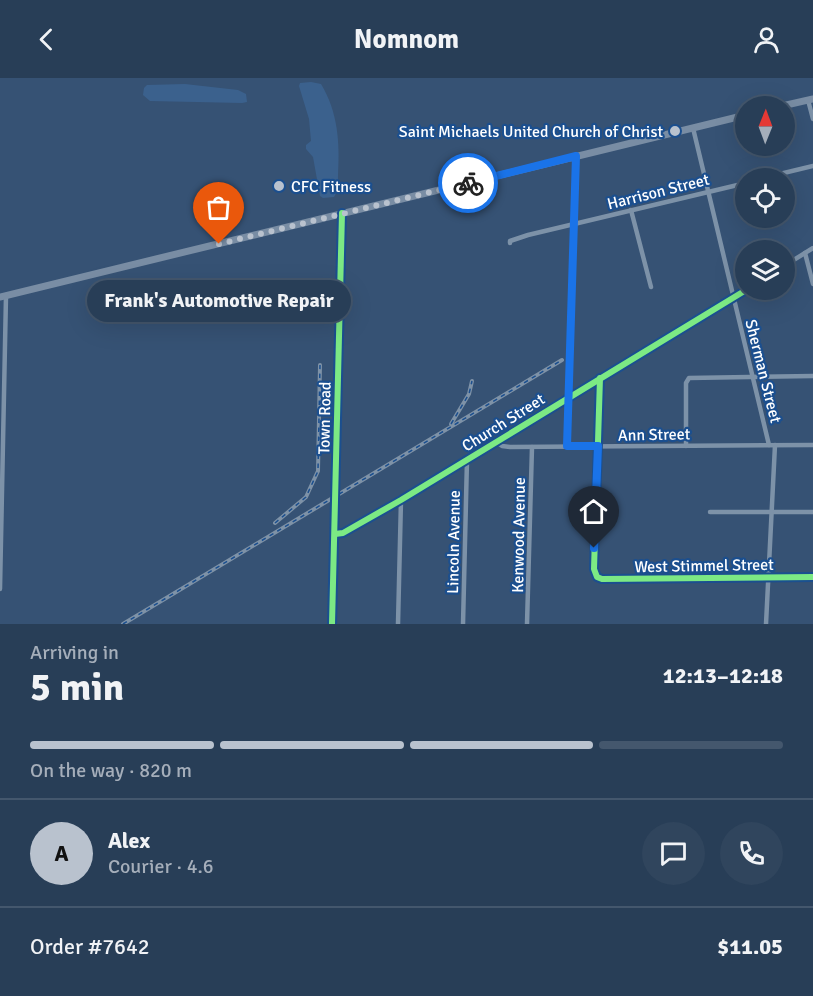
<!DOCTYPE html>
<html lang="en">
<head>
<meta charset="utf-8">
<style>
  :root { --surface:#283e57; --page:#30455d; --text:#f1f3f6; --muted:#a5aeba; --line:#44576d; --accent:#b9c2ce }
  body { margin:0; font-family:Signika,sans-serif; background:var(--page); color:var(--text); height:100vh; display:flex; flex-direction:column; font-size:22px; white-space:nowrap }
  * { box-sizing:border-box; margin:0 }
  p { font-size:20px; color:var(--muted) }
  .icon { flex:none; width:33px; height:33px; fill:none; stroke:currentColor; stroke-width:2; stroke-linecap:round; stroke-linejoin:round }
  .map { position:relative; height:546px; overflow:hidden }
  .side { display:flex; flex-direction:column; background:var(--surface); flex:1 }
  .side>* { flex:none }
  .needle { width:39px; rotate:1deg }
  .tools { position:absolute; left:735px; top:18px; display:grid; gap:12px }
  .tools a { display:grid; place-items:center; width:60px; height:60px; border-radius:50%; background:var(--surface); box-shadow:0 6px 24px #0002,0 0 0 2px var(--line); font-size:30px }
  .pin { position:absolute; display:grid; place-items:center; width:51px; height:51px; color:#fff; margin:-62px -26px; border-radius:50% 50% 50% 0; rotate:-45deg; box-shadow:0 0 6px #0007 }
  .pin .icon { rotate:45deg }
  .courier { position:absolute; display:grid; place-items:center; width:60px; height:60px; margin:-30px; border:4px solid #1a73e8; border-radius:50%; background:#fff; color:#222; box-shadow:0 2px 8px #0007 }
  .bubble { position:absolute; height:42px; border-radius:21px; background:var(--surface); box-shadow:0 6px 24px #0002,0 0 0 2px var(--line); font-size:20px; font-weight:700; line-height:42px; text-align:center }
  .summary em { font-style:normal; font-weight:700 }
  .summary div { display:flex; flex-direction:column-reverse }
  .summary { display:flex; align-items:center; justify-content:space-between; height:102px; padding:0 30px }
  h1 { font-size:39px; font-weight:700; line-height:45px }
  .bar { display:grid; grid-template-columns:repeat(4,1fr); gap:9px 6px; align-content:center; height:72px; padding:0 30px }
  .bar i { height:8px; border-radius:4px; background:var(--line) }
  .bar .selected { background:var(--accent) }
  .bar p { grid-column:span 4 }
  .line { display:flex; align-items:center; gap:15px; padding:0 30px; border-top:2px solid var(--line) }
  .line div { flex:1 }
  .round { display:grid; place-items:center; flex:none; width:63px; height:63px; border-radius:32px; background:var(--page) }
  header { display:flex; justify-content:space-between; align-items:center; height:78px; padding:0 30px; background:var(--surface); font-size:27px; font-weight:700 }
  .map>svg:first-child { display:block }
  .water { fill:#3b618d }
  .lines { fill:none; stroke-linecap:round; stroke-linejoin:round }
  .street { stroke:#7d92a8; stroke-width:4.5 }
  .secondary { stroke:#798da4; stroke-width:7 }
  .rail-casing { stroke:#7e92a7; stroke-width:4 }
  .rail { stroke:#1b4f8f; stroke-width:1.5; stroke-dasharray:4.5; stroke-linecap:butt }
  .cycleway-casing { stroke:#1b4f8f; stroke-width:10 }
  .cycleway { stroke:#7ce984; stroke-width:6 }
  .done { stroke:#b9c2ce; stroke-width:6; stroke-dasharray:0 10.8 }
  .route { stroke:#1a73e8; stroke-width:8 }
  .poi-dot { fill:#b9c2ce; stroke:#1b4f8f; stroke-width:2 }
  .labels { text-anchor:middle; stroke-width:4.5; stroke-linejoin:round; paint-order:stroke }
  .poi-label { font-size:16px; fill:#fff; stroke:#1b4f8f; text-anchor:end }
  .street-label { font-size:16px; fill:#fff; stroke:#1b4f8f }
</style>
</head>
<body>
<header><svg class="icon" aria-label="back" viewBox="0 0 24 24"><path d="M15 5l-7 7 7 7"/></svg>Nomnom<svg class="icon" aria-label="person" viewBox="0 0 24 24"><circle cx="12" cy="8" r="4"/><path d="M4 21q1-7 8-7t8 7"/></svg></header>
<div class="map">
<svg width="813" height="546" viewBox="0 0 813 546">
  <rect width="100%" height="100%" fill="#365274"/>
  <g class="water">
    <path d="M311 4 321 6C338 34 340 65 338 97 338 105 338 113 334 119L323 120 320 118 313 79 306 71V67L311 63 309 41 299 8 300 5Z"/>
    <polygon points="185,6 238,12 246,16 247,24 242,25 150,23 143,17 144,10 147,7"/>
  </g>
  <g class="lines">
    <g class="street">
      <polyline points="808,22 813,41"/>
      <polyline points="693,50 769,367"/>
      <polyline points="763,100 813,88"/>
      <polyline points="631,132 651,209"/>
      <polyline points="510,165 510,163 528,157 746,105"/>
      <polyline points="805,175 813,206"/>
      <polyline points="784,188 813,170"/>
      <polyline points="600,300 594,491 597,499 602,501 813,499"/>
      <polyline points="496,364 502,368 510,369 813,367"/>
      <polyline points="567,368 576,78"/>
      <polyline points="686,368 686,305 689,300 813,298"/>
      <polyline points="710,434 813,434"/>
      <polyline points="335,456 343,455 401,422 746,212"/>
      <polyline points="0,511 6,218"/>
      <polyline points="332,546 342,135"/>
      <polyline points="398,546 401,422"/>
      <polyline points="463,546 467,382"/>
      <polyline points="527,546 532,369"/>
      <polyline points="766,546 775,367"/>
    </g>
    <g class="secondary">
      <polyline points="782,28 813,21"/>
      <polyline points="0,219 746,37"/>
    </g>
    <defs>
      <g id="rail">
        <polyline points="451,346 469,316 472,303"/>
        <polyline points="275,445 306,419 318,393 320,287"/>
        <polyline points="123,546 562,282"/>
      </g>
    </defs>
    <use href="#rail" class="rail-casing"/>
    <use href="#rail" class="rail"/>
    <defs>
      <g id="cycleway">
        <polyline points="600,300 594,491 597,499 602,501 813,499"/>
        <polyline points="335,456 343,455 401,422 746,212"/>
        <polyline points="332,546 342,135"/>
      </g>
    </defs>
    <use href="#cycleway" class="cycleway-casing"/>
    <use href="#cycleway" class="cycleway"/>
  </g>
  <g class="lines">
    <polyline class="done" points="219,166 468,105"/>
    <polyline class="route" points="468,105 576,78 567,368 598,368 594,470"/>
  </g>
  <g class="poi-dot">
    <circle cx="675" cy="53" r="6"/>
    <circle cx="279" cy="108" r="6"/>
  </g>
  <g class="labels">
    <g class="poi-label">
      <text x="663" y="59">Saint Michaels United Church of Christ</text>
      <text x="291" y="114" text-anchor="start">CFC Fitness</text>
    </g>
    <g class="street-label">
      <text transform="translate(658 113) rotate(-14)" y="6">Harrison Street</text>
      <text transform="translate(764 293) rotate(76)" y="6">Sherman Street</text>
      <text transform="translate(324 340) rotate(-89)" y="6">Town Road</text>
      <text transform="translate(503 344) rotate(-32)" y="6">Church Street</text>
      <text transform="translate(654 356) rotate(-1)" y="6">Ann Street</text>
      <text transform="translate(518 457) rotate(-89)" y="6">Kenwood Avenue</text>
      <text transform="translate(453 464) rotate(-89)" y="6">Lincoln Avenue</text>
      <text transform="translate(704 487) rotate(-1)" y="6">West Stimmel Street</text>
    </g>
  </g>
</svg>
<div class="tools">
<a><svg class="needle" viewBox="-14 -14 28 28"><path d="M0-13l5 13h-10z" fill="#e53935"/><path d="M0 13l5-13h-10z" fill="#a5aeba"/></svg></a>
<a><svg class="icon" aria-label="locate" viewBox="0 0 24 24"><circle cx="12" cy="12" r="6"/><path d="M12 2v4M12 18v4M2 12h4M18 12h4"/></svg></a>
<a><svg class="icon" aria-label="layers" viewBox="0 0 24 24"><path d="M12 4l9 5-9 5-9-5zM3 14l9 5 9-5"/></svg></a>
</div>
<div class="pin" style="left:219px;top:166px;background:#ea580c"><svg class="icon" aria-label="bag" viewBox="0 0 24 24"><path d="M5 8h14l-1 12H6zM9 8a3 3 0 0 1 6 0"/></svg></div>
<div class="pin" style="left:594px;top:470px;background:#1f2937"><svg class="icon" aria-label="home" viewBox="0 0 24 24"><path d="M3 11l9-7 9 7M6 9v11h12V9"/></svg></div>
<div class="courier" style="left:468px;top:105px"><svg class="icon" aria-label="bike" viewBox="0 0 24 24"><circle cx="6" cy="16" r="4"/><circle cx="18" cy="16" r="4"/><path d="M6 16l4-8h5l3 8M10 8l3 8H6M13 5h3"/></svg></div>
<div class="bubble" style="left:87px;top:202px;width:264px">Frank's Automotive Repair</div>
</div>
<section class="side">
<div class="summary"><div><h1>5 min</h1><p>Arriving in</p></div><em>12:13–12:18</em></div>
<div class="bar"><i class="selected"></i><i class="selected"></i><i class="selected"></i><i></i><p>On the way · 820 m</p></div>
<div class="line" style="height:108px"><b class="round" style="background:var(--accent);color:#111">A</b><div><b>Alex</b><p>Courier · 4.6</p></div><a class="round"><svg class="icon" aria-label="chat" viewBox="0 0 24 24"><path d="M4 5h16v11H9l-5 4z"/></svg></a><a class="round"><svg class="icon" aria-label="phone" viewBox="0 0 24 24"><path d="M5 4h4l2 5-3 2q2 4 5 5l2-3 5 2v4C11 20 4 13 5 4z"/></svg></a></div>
<div class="line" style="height:78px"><div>Order #7642</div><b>$11.05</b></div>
</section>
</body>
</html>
